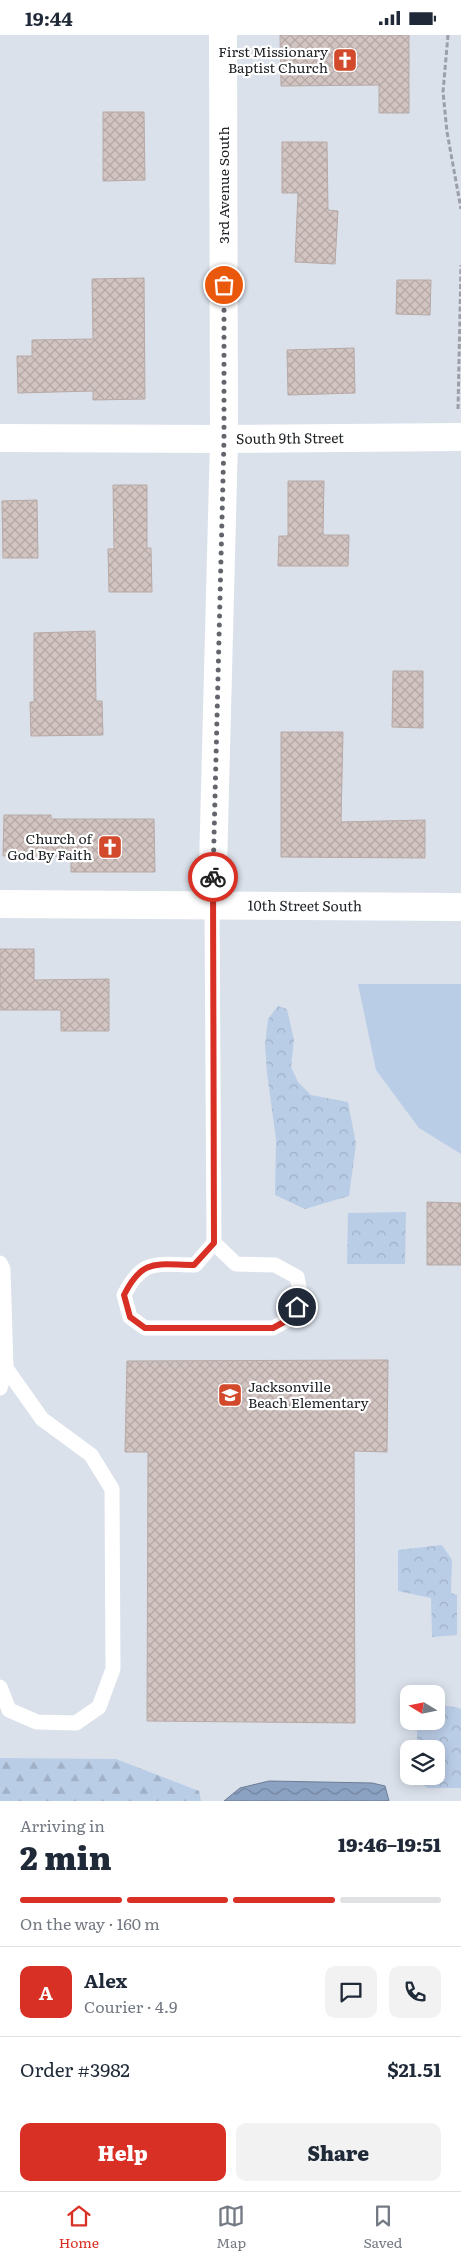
<!DOCTYPE html>
<html lang="en">
<head>
<meta charset="utf-8">
<style>
  :root { --surface:#fff; --page:#f2f2f3; --text:#1f2937; --muted:#747a83; --line:#e0e1e3; --accent:#d93025 }
  body { margin:0; font-family:Literata,serif; background:var(--page); color:var(--text); height:100vh; display:flex; flex-direction:column; font-size:19px; white-space:nowrap }
  * { box-sizing:border-box; margin:0 }
  p { font-size:16px; color:var(--muted) }
  .icon { flex:none; width:28px; height:28px; fill:none; stroke:currentColor; stroke-width:2; stroke-linecap:round; stroke-linejoin:round }
  .map { position:relative; height:1766px; overflow:hidden }
  .panel { display:flex; flex-direction:column; background:var(--surface); flex:1 }
  .panel>* { flex:none }
  .needle { width:32px; rotate:280deg }
  .buttons { position:absolute; left:400px; top:1650px; display:grid; gap:10px }
  .buttons a { display:grid; place-items:center; width:45px; height:45px; border-radius:10px; background:var(--surface); box-shadow:0 2px 12px #0003; font-size:25px }
  .pin { position:absolute; display:grid; place-items:center; width:42px; height:42px; color:#fff; margin:-21px; border:2px solid #fff; border-radius:50%; box-shadow:0 1px 5px #0007 }
  .courier { position:absolute; display:grid; place-items:center; width:50px; height:50px; margin:-25px; border:4px solid #d93025; border-radius:50%; background:#fff; color:#222; box-shadow:0 1px 6px #0007 }
  .overview em { font-style:normal; font-weight:800 }
  .overview div { display:flex; flex-direction:column-reverse }
  .overview { display:flex; align-items:center; justify-content:space-between; height:85px; padding:0 20px }
  h1 { font-size:32px; font-weight:800; line-height:38px }
  .bar { display:grid; grid-template-columns:repeat(4,1fr); gap:8px 5px; align-content:center; height:60px; padding:0 20px }
  .bar i { height:6px; border-radius:4px; background:var(--line) }
  .bar .current { background:var(--accent) }
  .bar p { grid-column:span 4 }
  .line { display:flex; align-items:center; gap:12px; padding:0 20px; border-top:1px solid var(--line) }
  .line div { flex:1 }
  .round { display:grid; place-items:center; flex:none; width:52px; height:52px; border-radius:10px; background:var(--page) }
  .primary-button { display:flex; gap:10px; margin-top:auto; padding:10px 20px }
  .primary-button a { flex:1; height:58px; border-radius:10px; background:var(--accent); color:#fff; font-size:20px; font-weight:800; line-height:58px; text-align:center }
  .primary-button a+a { background:var(--page); color:var(--text) }
  .status { display:flex; justify-content:space-between; align-items:center; height:35px; padding:0 25px; background:var(--surface); direction:ltr }
  .status svg { height:14px; fill:currentColor }
  .tabs { display:flex; justify-content:space-around; align-items:center; height:70px; border-top:1px solid var(--line); background:var(--surface); font-size:14px; color:var(--muted) }
  .tabs a { display:grid; justify-items:center; gap:2px }
  .tabs .current { color:var(--accent) }
  .map>svg:first-child { display:block }
  .forest { fill:url(#forest-firs) }
  .park { fill:url(#park-crowns) }
  .pitch { fill:#bacde7 }
  .water { fill:url(#water-waves); stroke:#6c7c94 }
  .building { fill:url(#building-cross-hatch); stroke:#b7aaa7 }
  .lines { fill:none; stroke-linecap:round; stroke-linejoin:round }
  .path { stroke:#9ba0a8; stroke-width:3; stroke-dasharray:5 2.5; stroke-linecap:butt }
  .service { stroke:#fff; stroke-width:15 }
  .minor { stroke:#fff; stroke-width:28 }
  .tertiary { stroke:#fff; stroke-width:28 }
  .done { stroke:#62666c; stroke-width:5; stroke-dasharray:0 9 }
  .route { stroke:#d93025; stroke-width:6 }
  .labels { text-anchor:middle; stroke-width:4.5; stroke-linejoin:round; paint-order:stroke }
  .poi-label { font-size:14px; fill:#212427; stroke:#fff; text-anchor:end }
  .street-label { font-size:14px; fill:#212427; stroke:#fff }
</style>
</head>
<body>
<div class="status"><b>19:44</b><svg viewBox="0 0 49 12"><path d="M0 12V9h3v3zM5 12V6h3v6zM10 12V3h3v9zM15 12V0h3v12zM26 1h20v11H26zM47 4h2v5h-2z"/></svg></div>
<div class="map">
<svg width="461" height="1766" viewBox="0 0 461 1766">
  <defs>
    <pattern id="forest-firs" width="22" height="20" patternUnits="userSpaceOnUse" patternTransform="scale(1.25)"><rect width="22" height="20" fill="#bacde7"/><path d="M5 1l3.5 6h-7zM16 11l3.5 6h-7z" fill="#a0b0c6"/></pattern>
    <pattern id="park-crowns" width="20" height="18" patternUnits="userSpaceOnUse" patternTransform="scale(1.25)"><rect width="20" height="18" fill="#bacde7"/><path d="M2 6a3 3 0 1 1 6 0M12 15a3 3 0 1 1 6 0" fill="none" stroke="#a0b0c6"/></pattern>
    <pattern id="water-waves" width="16" height="10" patternUnits="userSpaceOnUse" patternTransform="scale(1.25)"><rect width="16" height="10" fill="#8ca2c2"/><path d="M0 5q4-4 8 0t8 0" fill="none" stroke="#72849e"/></pattern>
    <pattern id="building-cross-hatch" width="8" height="8" patternUnits="userSpaceOnUse" patternTransform="scale(1.25)"><rect width="8" height="8" fill="#d2c4c1"/><path d="M0 0l8 8M0 8l8-8" fill="none" stroke="#b4a8a6"/></pattern>
  </defs>
  <rect width="100%" height="100%" fill="#dae1eb"/>
  <polygon class="forest" points="0,1723 116,1724 199,1756 201,1766 0,1766"/>
  <g class="park">
    <polygon points="278,971 287,974 294,1005 291,1032 298,1047 311,1060 348,1067 356,1109 349,1161 305,1174 275,1160 276,1104 267,1038 265,1010 268,984"/>
    <polygon points="406,1177 405,1229 347,1229 348,1178"/>
    <polygon points="442,1510 452,1525 451,1558 457,1560 457,1600 432,1602 431,1563 398,1556 398,1515"/>
    <polygon points="436,1670 456,1672 461,1674 461,1753 428,1753 418,1747 418,1741 436,1741 436,1714 417,1714 417,1686 436,1686"/>
  </g>
  <polygon class="pitch" points="358,949 461,949 461,1119 419,1093 376,1035"/>
  <polygon class="water" points="269,1746 372,1748 385,1751 389,1766 224,1766 240,1753"/>
  <g class="building">
    <polygon points="280,0 409,0 409,78 379,78 379,50 281,51"/>
    <polygon points="103,77 144,77 145,145 103,146"/>
    <polygon points="282,107 327,107 328,175 338,176 335,229 295,227 298,158 282,158"/>
    <polygon points="144,243 145,364 93,365 93,356 18,358 17,321 32,321 32,305 93,304 92,244"/>
    <polygon points="397,245 431,245 430,280 396,279"/>
    <polygon points="354,313 355,358 288,360 287,315"/>
    <polygon points="288,446 324,446 323,500 349,500 348,531 278,531 279,501 288,501"/>
    <polygon points="113,450 147,450 147,513 151,513 152,557 109,557 108,514 114,514"/>
    <polygon points="37,465 38,523 3,523 2,466"/>
    <polygon points="95,596 96,666 102,666 103,700 31,701 30,667 34,667 34,598"/>
    <polygon points="393,636 423,636 423,693 392,692"/>
    <polygon points="281,697 343,697 341,787 425,785 425,823 281,822"/>
    <polygon points="4,780 51,780 51,784 154,784 155,837 71,837 71,821 3,821"/>
    <polygon points="0,914 34,914 34,945 109,944 109,996 61,996 61,975 0,975"/>
    <polygon points="427,1167 461,1168 461,1230 427,1230"/>
    <polygon points="388,1325 387,1417 354,1416 355,1688 147,1686 148,1417 125,1417 127,1326"/>
  </g>
  <g class="lines">
    <g class="path">
      <polyline points="448,0 443,57 447,97 461,174"/>
      <polyline points="458,374 461,230"/>
    </g>
    <g class="service">
      <path d="M212 871 214 1208 195 1230C158 1230 143 1222 124 1260L130 1282 145 1293H273L293 1282 301 1262 297 1242 275 1230 236 1229 214 1208"/>
      <polyline points="0,1228 3,1234 6,1333 0,1353"/>
      <polyline points="0,1652 9,1675 37,1687 76,1688 99,1672 113,1634 112,1454 91,1420 42,1384 6,1333"/>
    </g>
    <g class="minor">
      <path id="s1" d="M0 869 461 872"/>
      <polyline points="212,871 224,404 223,0"/>
    </g>
    <path class="tertiary" id="s2" d="M0 403 224 404 461 402"/>
  </g>
  <g class="lines">
    <polyline class="done" points="213,842 224,404 224,250"/>
    <path class="route" d="M213 842 214 1208 194 1230C157 1230 143 1222 124 1260L130 1282 145 1293H273L293 1282 297 1272"/>
  </g>
  <defs>
    <symbol id="church-square" viewBox="-11 -11 22 22"><rect x="-9" y="-9" width="18" height="18" rx="4" fill="#d3492b" stroke="#fff"/><path d="M-1.2-6h2.4v3.5h3.3v2.4h-3.3V6h-2.4V-.1h-3.3v-2.4h3.3Z" fill="#fff"/></symbol>
    <symbol id="school-square" viewBox="-11 -11 22 22"><rect x="-9" y="-9" width="18" height="18" rx="4" fill="#d3492b" stroke="#fff"/><path d="M0-5L7-2L0 1L-7-2ZM-4 1L0 2.5L4 1V4Q0 6-4 4Z" fill="#fff"/></symbol>
  </defs>
  <g fill-rule="evenodd">
    <use href="#church-square" x="331" y="11" width="28" height="28"/>
    <use href="#church-square" x="96" y="798" width="28" height="28"/>
    <use href="#school-square" x="216" y="1346" width="28" height="28"/>
  </g>
  <g class="labels">
    <g class="poi-label">
      <text x="328" y="22">First Missionary<tspan x="328" dy="16">Baptist Church</tspan></text>
      <text x="92" y="809">Church of<tspan x="92" dy="16">God By Faith</tspan></text>
      <text x="248" y="1357" text-anchor="start">Jacksonville<tspan x="248" dy="16">Beach Elementary</tspan></text>
    </g>
    <g class="street-label">
      <text transform="translate(224 150) rotate(-90)" y="5">3rd Avenue South</text>
      <text dy="5" stroke="none"><textPath href="#s2" startOffset="290">South 9th Street</textPath></text>
      <text dy="5" stroke="none"><textPath href="#s1" startOffset="305">10th Street South</textPath></text>
    </g>
  </g>
</svg>
<div class="buttons">
<a><svg class="needle" viewBox="-14 -14 28 28"><path d="M0-13l5 13h-10z" fill="#e53935"/><path d="M0 13l5-13h-10z" fill="#747a83"/></svg></a>
<a><svg class="icon" aria-label="layers" viewBox="0 0 24 24"><path d="M12 4l9 5-9 5-9-5zM3 14l9 5 9-5"/></svg></a>
</div>
<div class="pin" style="left:224px;top:250px;background:#ea580c"><svg class="icon" aria-label="bag" viewBox="0 0 24 24"><path d="M5 8h14l-1 12H6zM9 8a3 3 0 0 1 6 0"/></svg></div>
<div class="pin" style="left:297px;top:1272px;background:#1f2937"><svg class="icon" aria-label="home" viewBox="0 0 24 24"><path d="M3 11l9-7 9 7M6 9v11h12V9"/></svg></div>
<div class="courier" style="left:213px;top:842px"><svg class="icon" aria-label="bike" viewBox="0 0 24 24"><circle cx="6" cy="16" r="4"/><circle cx="18" cy="16" r="4"/><path d="M6 16l4-8h5l3 8M10 8l3 8H6M13 5h3"/></svg></div>
</div>
<section class="panel">
<div class="overview"><div><h1>2 min</h1><p>Arriving in</p></div><em>19:46–19:51</em></div>
<div class="bar"><i class="current"></i><i class="current"></i><i class="current"></i><i></i><p>On the way · 160 m</p></div>
<div class="line" style="height:90px"><b class="round" style="background:var(--accent);color:#fff">A</b><div><b>Alex</b><p>Courier · 4.9</p></div><a class="round"><svg class="icon" aria-label="chat" viewBox="0 0 24 24"><path d="M4 5h16v11H9l-5 4z"/></svg></a><a class="round"><svg class="icon" aria-label="phone" viewBox="0 0 24 24"><path d="M5 4h4l2 5-3 2q2 4 5 5l2-3 5 2v4C11 20 4 13 5 4z"/></svg></a></div>
<div class="line" style="height:65px"><div>Order #3982</div><b>$21.51</b></div>
<div class="primary-button"><a>Help</a><a>Share</a></div>
</section>
<nav class="tabs">
<a class="current"><svg class="icon" aria-label="home" viewBox="0 0 24 24"><path d="M3 11l9-7 9 7M6 9v11h12V9"/></svg>Home</a>
<a><svg class="icon" aria-label="map" viewBox="0 0 24 24"><path d="M3 6l6-2 6 2 6-2v14l-6 2-6-2-6 2zM9 4v14M15 6v14"/></svg>Map</a>
<a><svg class="icon" aria-label="saved" viewBox="0 0 24 24"><path d="M7 4h10v16l-5-4-5 4z"/></svg>Saved</a>
</nav>
</body>
</html>
